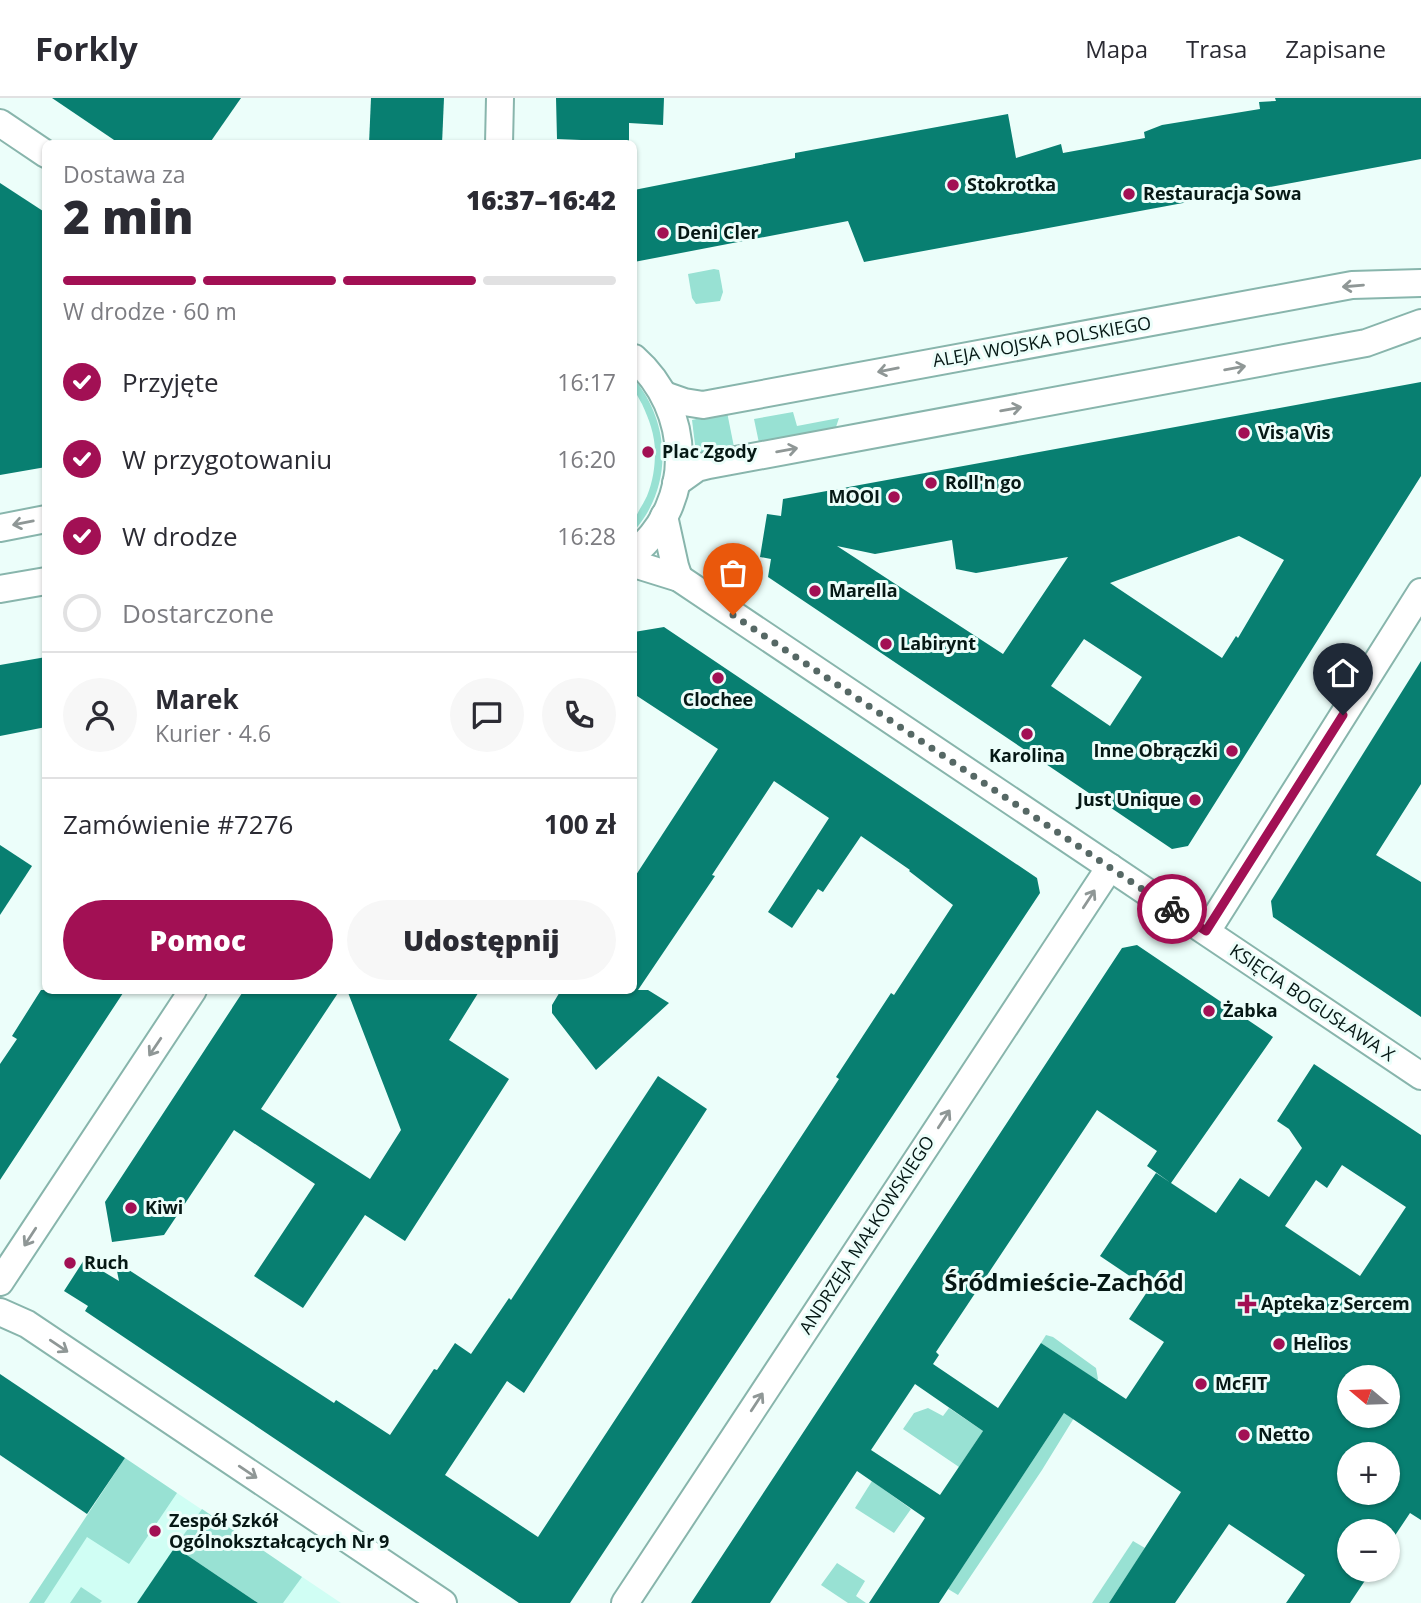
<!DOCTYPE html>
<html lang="pl">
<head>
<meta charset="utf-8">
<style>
  :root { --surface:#fff; --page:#f7f7f7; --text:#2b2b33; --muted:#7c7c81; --line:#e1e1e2; --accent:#a21054 }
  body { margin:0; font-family:"Open Sans",sans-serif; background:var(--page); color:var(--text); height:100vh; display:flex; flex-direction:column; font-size:26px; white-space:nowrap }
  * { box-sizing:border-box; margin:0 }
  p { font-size:23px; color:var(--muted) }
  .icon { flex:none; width:38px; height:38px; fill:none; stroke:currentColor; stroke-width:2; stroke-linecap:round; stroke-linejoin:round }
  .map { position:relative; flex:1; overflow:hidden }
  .sheet { position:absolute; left:42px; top:42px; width:595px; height:854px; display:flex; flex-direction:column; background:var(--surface); border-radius:10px; box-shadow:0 2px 5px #0004 }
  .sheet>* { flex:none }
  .needle { width:46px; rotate:289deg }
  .fabs { position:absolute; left:1337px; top:1267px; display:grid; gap:14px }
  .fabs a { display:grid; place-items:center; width:63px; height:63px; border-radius:50%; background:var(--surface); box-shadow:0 2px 5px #0004; font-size:35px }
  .pin { position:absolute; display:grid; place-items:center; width:60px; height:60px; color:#fff; margin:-72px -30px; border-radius:50% 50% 50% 0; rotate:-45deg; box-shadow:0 0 7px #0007 }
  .pin .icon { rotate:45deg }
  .courier { position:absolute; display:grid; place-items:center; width:70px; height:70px; margin:-35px; border:5px solid #a21054; border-radius:50%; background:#fff; color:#222; box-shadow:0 2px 9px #0007 }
  .head em { font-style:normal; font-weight:800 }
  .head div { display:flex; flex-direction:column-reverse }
  .head { display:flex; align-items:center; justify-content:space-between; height:119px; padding:0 21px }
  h1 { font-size:46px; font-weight:800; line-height:52px }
  .bar { display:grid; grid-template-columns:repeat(4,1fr); gap:10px 7px; align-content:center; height:84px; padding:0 21px }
  .bar i { height:9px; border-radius:5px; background:var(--line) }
  .bar .on { background:var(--accent) }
  .bar p { grid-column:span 4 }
  .line { display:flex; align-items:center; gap:18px; padding:0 21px; border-top:2px solid var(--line) }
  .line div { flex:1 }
  .round { display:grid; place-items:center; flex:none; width:74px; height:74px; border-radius:37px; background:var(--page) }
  ol { padding:0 21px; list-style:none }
  li { display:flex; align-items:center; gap:21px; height:77px }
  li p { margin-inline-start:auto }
  li .icon { padding:7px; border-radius:50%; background:var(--accent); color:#fff; stroke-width:4 }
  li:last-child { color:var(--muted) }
  li i { width:38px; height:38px; border:4px solid var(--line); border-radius:50% }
  .primary-button { display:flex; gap:14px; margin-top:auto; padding:14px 21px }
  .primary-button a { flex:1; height:80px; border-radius:42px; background:var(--accent); color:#fff; font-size:28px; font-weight:800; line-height:80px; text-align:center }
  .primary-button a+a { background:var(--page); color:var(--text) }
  header { display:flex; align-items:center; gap:42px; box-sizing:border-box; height:98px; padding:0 35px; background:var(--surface); border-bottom:2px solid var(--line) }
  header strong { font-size:33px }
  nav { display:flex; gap:38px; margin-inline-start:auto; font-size:24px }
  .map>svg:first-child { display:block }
  .built { fill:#d0fef4 }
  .green { fill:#98e1d3 }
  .building { fill:#087f71; fill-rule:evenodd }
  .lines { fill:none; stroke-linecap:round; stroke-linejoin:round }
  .street-casing { stroke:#88b5ac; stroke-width:30 }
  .street { stroke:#fff; stroke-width:26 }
  .oneway { stroke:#8f9796 }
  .done { stroke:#566865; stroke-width:7; stroke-dasharray:0 12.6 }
  .route { stroke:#a21054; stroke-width:9 }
  .poi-dot { fill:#a21054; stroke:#ecfefa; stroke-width:2.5 }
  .labels { text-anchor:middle; stroke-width:6; stroke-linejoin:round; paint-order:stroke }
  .poi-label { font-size:18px; font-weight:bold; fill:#061815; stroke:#ecfefa; text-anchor:start }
  .street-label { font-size:18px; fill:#061815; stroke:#ecfefa }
  .district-label { font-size:24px; font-weight:bold; fill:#061815; stroke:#ecfefa }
</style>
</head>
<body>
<header>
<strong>Forkly</strong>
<nav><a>Mapa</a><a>Trasa</a><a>Zapisane</a></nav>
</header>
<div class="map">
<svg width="1421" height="1505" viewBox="0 0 1421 1505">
  <rect width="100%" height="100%" fill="#ecfefa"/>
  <polygon class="built" points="125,1360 341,1505 29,1505"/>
  <g class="green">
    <polygon points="714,171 719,172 723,194 720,203 696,206 692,200 688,176"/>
    <path d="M634 281C671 325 673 389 634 433 633 418 641 411 647 398 653 383 655 369 655 354 655 337 649 321 642 306 637 296 633 293 634 281Z"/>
    <polygon points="727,314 734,349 700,356 696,355 692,322"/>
    <polygon points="793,314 797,328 839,320 835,332 759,345 754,321"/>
    <polygon points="1046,1237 1053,1239 1096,1270 1098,1281 1042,1372 958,1497 948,1491 1089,1277 1041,1245"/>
    <polygon points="928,1310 943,1318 949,1310 983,1333 959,1369 903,1331 914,1315"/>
    <polygon points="125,1360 177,1395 129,1466 87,1439 44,1505 29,1505"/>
    <polygon points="872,1383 911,1411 894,1435 855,1410"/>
    <polygon points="202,1411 302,1479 283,1505 258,1505 175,1449"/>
    <polygon points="1133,1443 1145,1450 1109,1505 1092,1505"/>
    <polygon points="837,1465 865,1483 856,1498 866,1505 848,1505 821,1487"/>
    <polygon points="81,1489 102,1503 100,1505 70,1505"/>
  </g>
  <g class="building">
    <polygon points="52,0 241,0 209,46 120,46"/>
    <polygon points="371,0 444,0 442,46 369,46"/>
    <polygon points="556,0 664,0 663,27 629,25 629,44 557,41"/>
    <polygon points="1275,0 1421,0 1421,61 864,164 848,123 634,164 634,92 795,60 795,55 1008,16 1016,60 1061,46 1063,55 1145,40 1144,34 1162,27 1260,11 1259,4 1276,3"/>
    <polygon points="0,85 46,115 46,369 0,377"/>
    <path d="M1421 284V378L1188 748 1172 751 893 563 768 479 771 461 760 459 767 416 781 418 783 401ZM1239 438 1284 462 1238 540 1236 538 1222 560 1110 485ZM952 442 956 471 976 475 1068 459 1003 556 837 448 875 456ZM1084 541 1142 579 1110 628 1051 588Z"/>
    <polygon points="664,529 1037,780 1040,795 570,1505 519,1505 85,1213 88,1208 64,1193 84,1162 119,1183 115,1163 334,1305 336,1302 390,1337 434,1271 437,1272 455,1245 471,1256 509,1200 511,1202 658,978 707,1011 524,1295 507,1283 445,1377 538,1439 839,981 836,979 891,895 894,897 953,807 909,773 910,772 861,738 823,794 818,791 792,830 768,814 829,720 774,683 712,777 715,778 638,892 648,892 669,905 596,972 552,915 552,907 561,892 634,892 634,780 718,651 634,596 634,534"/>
    <polygon points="46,559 46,629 0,638 0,567"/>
    <polygon points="1421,563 1421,686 1376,757 1421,784 1421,919 1273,819 1271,803"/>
    <polygon points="0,747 32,768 0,817"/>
    <path d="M1137 847 1273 939 1171 1085 1147 1068 1157 1053 1097 1012 936 1254 939 1257 933 1266 998 1310 1041 1245 1126 1301 1164 1244 1129 1221 1149 1191 1100 1158 1156 1075 1216 1115 1240 1080 1269 1099 1302 1050 1289 1031 1277 1023 1314 966 1421 1037V1422L1410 1415 1388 1448V1433H1349V1472H1372L1350 1505H1286L1305 1477 1229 1426 1175 1505H1109L1181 1394 1064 1315 939 1505H869L925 1420 857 1373 770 1505H691L1122 850ZM1342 1067 1406 1109 1360 1178 1285 1128 1316 1082 1327 1090ZM1349 1279H1388V1318H1349ZM915 1286 983 1333 940 1397 871 1352ZM1349 1356H1388V1395H1349Z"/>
    <polygon points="41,892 125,892 0,1082 0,966 17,941 12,938"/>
    <polygon points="244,892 340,892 261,1011 370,1081 401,1032 347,892 480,892 449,942 509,981 405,1143 365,1117 303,1210 254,1178 315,1086 234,1032 164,1137 112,1144 105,1104"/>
    <polygon points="0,1276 125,1360 87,1416 0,1357"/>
    <polygon points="175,1449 258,1505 137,1505"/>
  </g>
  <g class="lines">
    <defs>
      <g id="street">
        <polyline points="0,25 46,56"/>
        <polyline points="499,46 500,0"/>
        <path d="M634 260C692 311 696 405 634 455"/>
        <polyline points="664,297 684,304 703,307 1352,187 1421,185"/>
        <polyline points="676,385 697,370 709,367 1366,245 1421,225"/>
        <polyline points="664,418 675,468 679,480"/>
        <polyline points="0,430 46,421"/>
        <polyline points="634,466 679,480 1421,978"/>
        <polyline points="0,491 46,483"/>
        <polyline points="1207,833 1421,494"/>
        <polyline points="0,1184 193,892"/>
        <polyline points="0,1214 27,1226 443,1505"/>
        <polyline points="625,1505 1110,769"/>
      </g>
    </defs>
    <use href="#street" class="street-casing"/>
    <use href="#street" class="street"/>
  </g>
  <defs><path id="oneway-shaft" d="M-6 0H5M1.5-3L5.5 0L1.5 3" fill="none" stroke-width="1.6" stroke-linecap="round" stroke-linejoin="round" transform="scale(1.75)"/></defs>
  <g class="oneway">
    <use href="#oneway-shaft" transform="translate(1353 188) rotate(175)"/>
    <use href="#oneway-shaft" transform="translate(1235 270) rotate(-10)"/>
    <use href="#oneway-shaft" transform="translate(888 272) rotate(169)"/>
    <use href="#oneway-shaft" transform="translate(1011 311) rotate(-10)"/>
    <use href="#oneway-shaft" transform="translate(787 352) rotate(-10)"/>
    <use href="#oneway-shaft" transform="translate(23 425) rotate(169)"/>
    <use href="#oneway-shaft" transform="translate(1089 801) rotate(-57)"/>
    <use href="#oneway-shaft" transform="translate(155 949) rotate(124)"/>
    <use href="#oneway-shaft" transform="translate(944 1021) rotate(-57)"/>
    <use href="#oneway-shaft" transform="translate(30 1139) rotate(123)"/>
    <use href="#oneway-shaft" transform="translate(59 1248) rotate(34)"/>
    <use href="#oneway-shaft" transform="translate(757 1304) rotate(-57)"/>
    <use href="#oneway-shaft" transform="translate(248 1374) rotate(34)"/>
  </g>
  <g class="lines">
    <polyline class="done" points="733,517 1172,811"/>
    <polyline class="route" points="1172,811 1206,833 1343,617"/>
  </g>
  <g class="poi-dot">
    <circle cx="953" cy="87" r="7"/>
    <circle cx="1129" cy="96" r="7"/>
    <circle cx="663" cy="135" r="7"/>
    <circle cx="1244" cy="335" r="7"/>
    <circle cx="648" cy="354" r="7"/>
    <circle cx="931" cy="385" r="7"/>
    <circle cx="894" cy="399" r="7"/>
    <circle cx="815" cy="493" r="7"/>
    <circle cx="886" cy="546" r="7"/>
    <circle cx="718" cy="580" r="7"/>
    <circle cx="1027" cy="636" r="7"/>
    <circle cx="1232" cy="653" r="7"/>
    <circle cx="1195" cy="702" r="7"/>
    <circle cx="1209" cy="913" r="7"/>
    <circle cx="131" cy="1110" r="7"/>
    <circle cx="70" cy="1165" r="7"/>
    <path d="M1243.5 1195.5h7v7h7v7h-7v7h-7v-7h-7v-7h7z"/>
    <circle cx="1279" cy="1246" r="7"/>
    <circle cx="1201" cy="1286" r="7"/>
    <circle cx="1244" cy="1337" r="7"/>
    <circle cx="155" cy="1433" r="7"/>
  </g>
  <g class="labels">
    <g class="poi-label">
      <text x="967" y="93">Stokrotka</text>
      <text x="1143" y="102">Restauracja Sowa</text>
      <text x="677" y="141">Deni Cler</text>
      <text x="1258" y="341">Vis a Vis</text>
      <text x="662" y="360">Plac Zgody</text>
      <text x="945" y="391">Roll'n go</text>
      <text x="880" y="405" text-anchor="end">MOOI</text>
      <text x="829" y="499">Marella</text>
      <text x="900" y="552">Labirynt</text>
      <text x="718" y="608" text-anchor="middle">Clochee</text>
      <text x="1218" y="659" text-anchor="end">Inne Obrączki</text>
      <text x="1027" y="664" text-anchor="middle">Karolina</text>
      <text x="1181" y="708" text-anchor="end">Just Unique</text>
      <text x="1223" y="919">Żabka</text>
      <text x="145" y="1116">Kiwi</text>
      <text x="84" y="1171">Ruch</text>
      <text x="1261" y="1212">Apteka z Sercem</text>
      <text x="1293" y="1252">Helios</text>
      <text x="1215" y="1292">McFIT</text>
      <text x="1258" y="1343">Netto</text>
      <text x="169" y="1429">Zespół Szkół<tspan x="169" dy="21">Ogólnokształcących Nr 9</tspan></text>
    </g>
    <g class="street-label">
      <text transform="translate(1042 244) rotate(-10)" y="6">ALEJA WOJSKA POLSKIEGO</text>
      <text transform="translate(1312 905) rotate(34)" y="6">KSIĘCIA BOGUSŁAWA X</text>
      <text transform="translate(867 1137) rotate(-57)" y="6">ANDRZEJA MAŁKOWSKIEGO</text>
    </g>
    <g class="district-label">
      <text x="1064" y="1193">Śródmieście-Zachód</text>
    </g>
  </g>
</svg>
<div class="fabs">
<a><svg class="needle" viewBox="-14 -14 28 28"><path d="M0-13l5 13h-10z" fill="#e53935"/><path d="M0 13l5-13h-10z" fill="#7c7c81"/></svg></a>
<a>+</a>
<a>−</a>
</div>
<div class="pin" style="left:733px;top:517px;background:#ea580c"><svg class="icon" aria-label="bag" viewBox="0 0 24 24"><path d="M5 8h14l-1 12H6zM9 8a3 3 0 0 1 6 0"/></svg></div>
<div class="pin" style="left:1343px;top:617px;background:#1f2937"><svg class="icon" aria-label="home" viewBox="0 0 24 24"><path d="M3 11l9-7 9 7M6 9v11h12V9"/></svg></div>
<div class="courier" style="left:1172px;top:811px"><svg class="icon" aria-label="bike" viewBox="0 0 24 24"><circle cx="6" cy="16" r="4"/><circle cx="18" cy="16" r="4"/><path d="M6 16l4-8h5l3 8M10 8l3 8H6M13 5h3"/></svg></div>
<section class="sheet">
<div class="head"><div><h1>2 min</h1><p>Dostawa za</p></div><em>16:37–16:42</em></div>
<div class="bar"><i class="on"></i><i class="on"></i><i class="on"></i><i></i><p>W drodze · 60 m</p></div>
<ol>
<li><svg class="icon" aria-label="check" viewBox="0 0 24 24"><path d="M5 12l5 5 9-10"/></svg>Przyjęte<p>16:17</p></li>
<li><svg class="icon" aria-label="check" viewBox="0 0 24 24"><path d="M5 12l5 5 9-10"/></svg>W przygotowaniu<p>16:20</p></li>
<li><svg class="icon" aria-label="check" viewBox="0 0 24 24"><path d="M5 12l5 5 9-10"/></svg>W drodze<p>16:28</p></li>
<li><i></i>Dostarczone</li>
</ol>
<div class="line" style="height:126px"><a class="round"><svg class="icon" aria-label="person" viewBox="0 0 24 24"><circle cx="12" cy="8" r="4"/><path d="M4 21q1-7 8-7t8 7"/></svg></a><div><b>Marek</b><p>Kurier · 4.6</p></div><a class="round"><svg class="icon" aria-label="chat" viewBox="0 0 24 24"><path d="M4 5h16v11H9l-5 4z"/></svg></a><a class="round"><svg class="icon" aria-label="phone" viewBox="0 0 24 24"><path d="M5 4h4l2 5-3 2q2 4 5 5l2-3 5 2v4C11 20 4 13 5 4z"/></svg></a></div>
<div class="line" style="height:91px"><div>Zamówienie #7276</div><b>100 zł</b></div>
<div class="primary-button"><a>Pomoc</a><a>Udostępnij</a></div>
</section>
</div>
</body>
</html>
